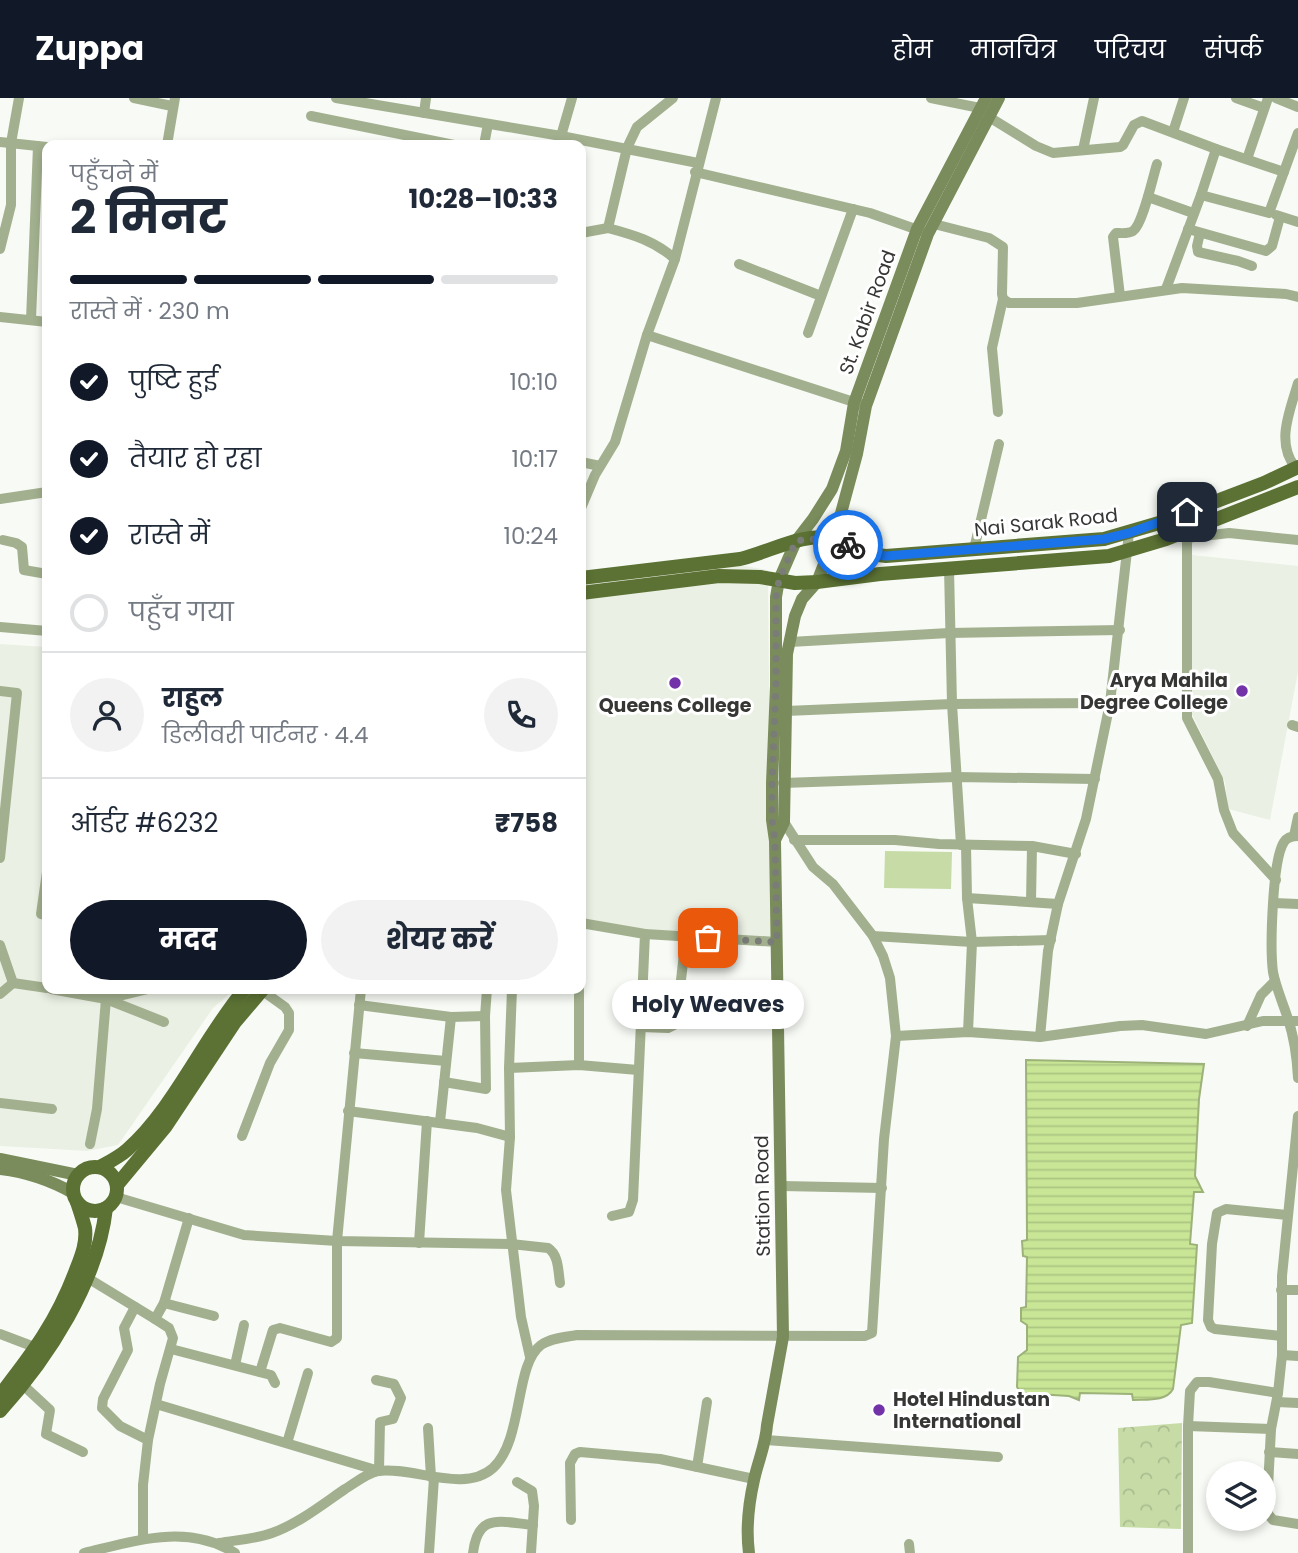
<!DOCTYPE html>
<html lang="hi">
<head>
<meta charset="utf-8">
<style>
  :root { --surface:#fff; --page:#f2f2f3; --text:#1f2937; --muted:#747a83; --line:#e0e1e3; --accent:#111827 }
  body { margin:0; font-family:Poppins,"Noto Sans Devanagari",sans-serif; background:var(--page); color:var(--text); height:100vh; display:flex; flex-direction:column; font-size:26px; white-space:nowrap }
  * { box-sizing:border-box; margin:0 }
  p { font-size:23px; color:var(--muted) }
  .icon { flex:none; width:38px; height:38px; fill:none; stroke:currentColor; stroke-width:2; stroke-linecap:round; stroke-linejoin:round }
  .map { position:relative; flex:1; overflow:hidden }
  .drawer { position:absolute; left:42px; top:42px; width:544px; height:854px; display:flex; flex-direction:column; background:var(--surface); border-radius:14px; box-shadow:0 4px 10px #0003 }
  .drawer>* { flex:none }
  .fabs { position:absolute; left:1206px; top:1363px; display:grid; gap:14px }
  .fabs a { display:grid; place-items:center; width:70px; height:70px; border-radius:50%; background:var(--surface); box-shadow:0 4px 10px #0003; font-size:35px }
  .pin { position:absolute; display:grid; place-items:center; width:60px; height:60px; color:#fff; margin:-30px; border-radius:14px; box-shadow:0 4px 10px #0006 }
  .courier { position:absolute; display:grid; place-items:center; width:70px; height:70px; margin:-35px; border:5px solid #1a73e8; border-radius:50%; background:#fff; color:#222; box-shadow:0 2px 9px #0007 }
  .bubble { position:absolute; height:49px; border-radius:24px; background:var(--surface); box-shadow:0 4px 10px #0003; font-size:23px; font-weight:700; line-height:49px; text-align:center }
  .head em { font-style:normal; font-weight:700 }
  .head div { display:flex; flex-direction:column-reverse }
  .head { display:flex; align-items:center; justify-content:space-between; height:119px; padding:0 28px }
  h1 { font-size:46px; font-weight:700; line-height:52px }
  .bar { display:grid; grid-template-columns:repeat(4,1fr); gap:10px 7px; align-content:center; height:84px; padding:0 28px }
  .bar i { height:9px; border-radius:5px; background:var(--line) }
  .bar .active { background:var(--accent) }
  .bar p { grid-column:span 4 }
  .line { display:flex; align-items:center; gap:18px; padding:0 28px; border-top:2px solid var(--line) }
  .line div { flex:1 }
  .round { display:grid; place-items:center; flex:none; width:74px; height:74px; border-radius:37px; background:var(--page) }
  ol { padding:0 28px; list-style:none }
  li { display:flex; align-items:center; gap:21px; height:77px }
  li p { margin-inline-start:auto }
  li .icon { padding:7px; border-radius:50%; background:var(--accent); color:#fff; stroke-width:4 }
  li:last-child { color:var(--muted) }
  li i { width:38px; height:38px; border:4px solid var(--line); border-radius:50% }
  .action { display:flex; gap:14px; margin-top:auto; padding:14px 28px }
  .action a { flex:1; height:80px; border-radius:42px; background:var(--accent); color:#fff; font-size:28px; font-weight:700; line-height:80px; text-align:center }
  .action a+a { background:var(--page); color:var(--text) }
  header { display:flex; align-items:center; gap:42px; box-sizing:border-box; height:98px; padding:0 35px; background:var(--accent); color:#fff }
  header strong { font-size:33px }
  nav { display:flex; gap:38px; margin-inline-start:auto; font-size:24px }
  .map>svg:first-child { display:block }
  .built { fill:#ebf0e4 }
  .park { fill:url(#park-crowns) }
  .pitch { fill:#c6dba6 }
  .water { fill:url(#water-rules); stroke:#9cb279; stroke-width:2 }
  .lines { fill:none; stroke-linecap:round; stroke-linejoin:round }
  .street { stroke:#a3b08f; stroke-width:10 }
  .secondary { stroke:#7a8c5b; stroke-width:12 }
  .primary { stroke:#5c7234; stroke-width:14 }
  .done { stroke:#7a7c78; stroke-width:7; stroke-dasharray:0 12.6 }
  .route { stroke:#1a73e8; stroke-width:9 }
  .poi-dot { fill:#7233a8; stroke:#fff; stroke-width:2.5 }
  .labels { text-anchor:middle; stroke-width:6; stroke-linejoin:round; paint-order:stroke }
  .street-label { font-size:19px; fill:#363735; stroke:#fff }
  .poi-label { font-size:19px; font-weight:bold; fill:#363735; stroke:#fff; text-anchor:end }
</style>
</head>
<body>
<header>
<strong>Zuppa</strong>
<nav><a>होम</a><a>मानचित्र</a><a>परिचय</a><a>संपर्क</a></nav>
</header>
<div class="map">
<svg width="1298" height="1455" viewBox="0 0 1298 1455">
  <defs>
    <pattern id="park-crowns" width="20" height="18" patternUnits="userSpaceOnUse" patternTransform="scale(1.75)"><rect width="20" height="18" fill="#c6dba6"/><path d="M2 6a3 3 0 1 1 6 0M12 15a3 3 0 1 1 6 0" fill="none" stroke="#abbd90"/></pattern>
    <pattern id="water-rules" width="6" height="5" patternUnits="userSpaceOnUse" patternTransform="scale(1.75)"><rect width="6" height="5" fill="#c8e696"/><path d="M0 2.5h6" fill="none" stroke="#acc682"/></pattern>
  </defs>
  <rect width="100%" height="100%" fill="#f8fbf5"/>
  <g class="built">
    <polygon points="1192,457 1298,468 1298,574 1270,722 1228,711 1225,684 1190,612"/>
    <polygon points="715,463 768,472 770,685 777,844 581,825 581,486"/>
    <polygon points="0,546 47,549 47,891 235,891 213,910 118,1047 87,1053 0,1048"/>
  </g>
  <polygon class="park" points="1182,1325 1181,1431 1120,1429 1118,1330"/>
  <polygon class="pitch" points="885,753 952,754 951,791 884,790"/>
  <path class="water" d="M1026 962 1204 966 1199 1001 1195 1078 1203 1094H1194L1190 1146 1197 1147 1192 1225 1181 1227 1173 1291C1166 1304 1146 1301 1133 1302L1132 1296 1080 1295 1079 1302 1069 1298 1021 1295 1017 1289 1018 1259 1027 1252V1227L1021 1223V1210L1026 1209 1027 1159 1023 1158 1022 1143 1027 1142Z"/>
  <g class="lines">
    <g class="street">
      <polyline points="134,0 172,8"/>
      <polyline points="336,0 561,38 698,65"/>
      <path d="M673 0 637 29 627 50 608 130C634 137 655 143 675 161"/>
      <polyline points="931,0 980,10"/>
      <polyline points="1236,0 1264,10"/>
      <polyline points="1276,0 1298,9"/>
      <polyline points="424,15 426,0"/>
      <polyline points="311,18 454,47"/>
      <polyline points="989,19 1036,48 1053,55 1120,49 1123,47 1134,27 1142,23 1216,51"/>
      <polyline points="1173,34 1184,0"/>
      <polyline points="561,38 572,0"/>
      <polyline points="0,44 47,49"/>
      <polyline points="167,47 175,0"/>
      <polyline points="484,47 488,26"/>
      <polyline points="1083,52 1094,0"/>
      <polyline points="1247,61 1268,0"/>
      <polyline points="695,74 870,115 921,133"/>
      <polyline points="1201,97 1216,51 1284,74"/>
      <polyline points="1148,99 1193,115"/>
      <polyline points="1276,117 1298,124"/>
      <polyline points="934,126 989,140 1003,149 1002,196 1003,201 1009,205 1077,205 1182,190 1286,196 1298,199"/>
      <polyline points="1188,131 1266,153 1272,148 1280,119"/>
      <polyline points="581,135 608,130"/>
      <polyline points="1200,135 1197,148 1198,154 1238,163 1252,168"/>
      <polyline points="0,151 11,107 11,45 19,0"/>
      <polyline points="739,166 821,198"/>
      <polyline points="1166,191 1201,97 1269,115 1298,35"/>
      <path d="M1120 198 1113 139 1116 135C1121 135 1129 136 1133 133 1143 126 1153 78 1157 66"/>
      <polyline points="0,219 47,224"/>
      <polyline points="31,222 38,48"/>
      <polyline points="808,235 853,111"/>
      <polyline points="647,237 860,306"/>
      <polyline points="47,283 47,339"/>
      <polyline points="998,314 992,250 1003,201"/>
      <polyline points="581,364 600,368"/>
      <path d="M1296 370C1275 345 1290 313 1298 285"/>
      <polyline points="0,401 47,394"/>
      <polyline points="581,410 595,377 615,344 647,237 675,161 716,0"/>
      <polyline points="1187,414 1187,620 1218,681 1224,712 1233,735 1276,782"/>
      <polyline points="1186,440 1229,435 1298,442"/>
      <polyline points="3,442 16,445 22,449 24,472 47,476"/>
      <polyline points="974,451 999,346"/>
      <polyline points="949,470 952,606 961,747"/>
      <polyline points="0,529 47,533"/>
      <polyline points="790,544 949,535 1120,532"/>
      <polyline points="0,593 17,595 0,760"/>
      <polyline points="786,613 952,606 1110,605"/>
      <polyline points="1292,627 1298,629"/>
      <polyline points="783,685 956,679 1095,681"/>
      <polyline points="1294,738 1298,719"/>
      <path d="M1298 738C1293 738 1287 739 1284 744 1272 762 1270 851 1273 874 1276 890 1283 905 1288 921 1294 939 1297 960 1298 980"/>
      <polyline points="794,742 895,742 939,746 1032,748 1076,756"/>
      <polyline points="966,747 967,800 972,844 968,934"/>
      <polyline points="47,774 41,816 47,817"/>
      <polyline points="967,800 1058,806"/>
      <polyline points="1031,804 1032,748"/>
      <polyline points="1274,805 1298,806"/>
      <polyline points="581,825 645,836 633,1102 629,1114 612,1118"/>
      <polyline points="645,836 777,844"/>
      <polyline points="873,838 972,844 1051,842"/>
      <polyline points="0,847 13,885"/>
      <polyline points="51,891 106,901 164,924"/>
      <polyline points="512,891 509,970 510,1039 506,1092 521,1219 530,1259"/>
      <polyline points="0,896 13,885 47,890"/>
      <polyline points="107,901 148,891"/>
      <polyline points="359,907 451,919 485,918"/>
      <polyline points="1247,928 1261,897 1275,883"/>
      <polyline points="641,929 668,930 676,926 686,838"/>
      <polyline points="896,938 968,934 1040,939 1120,928 1142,927 1206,936 1263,923 1298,923"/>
      <polyline points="1040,939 1048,853 1058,806 1086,721 1110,605 1129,435"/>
      <polyline points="354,955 446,963"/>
      <polyline points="579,967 579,891"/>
      <polyline points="509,970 579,967 638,972"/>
      <polyline points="444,984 486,991 485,918 487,891"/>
      <polyline points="0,1005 52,1011"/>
      <polyline points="348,1013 477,1030 510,1039"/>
      <polyline points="1298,1018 1282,1178 1282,1257 1278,1295 1271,1331 1267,1409 1268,1416 1273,1422 1298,1426"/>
      <polyline points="440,1024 451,919"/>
      <polyline points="242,1038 270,965 289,932 289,915 285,909 260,891"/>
      <polyline points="90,1046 97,1011 106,901 109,891"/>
      <polyline points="782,1088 882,1090"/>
      <path d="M116 1099 244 1137 337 1143 511 1146 548 1150C559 1157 558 1173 560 1185"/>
      <polyline points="419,1145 427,1023"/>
      <polyline points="86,1179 155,1221"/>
      <polyline points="1281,1192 1298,1192"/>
      <polyline points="164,1205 214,1218"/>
      <polyline points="135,1209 124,1230 128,1252 103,1301 102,1310 120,1328 148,1342"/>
      <polyline points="0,1236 37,1250"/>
      <polyline points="1281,1238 1215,1231 1211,1229 1208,1222 1212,1146 1217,1115 1226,1111 1287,1117"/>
      <polyline points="171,1251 271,1277 275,1285"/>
      <polyline points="1282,1257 1298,1258"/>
      <polyline points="235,1267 244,1227"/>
      <polyline points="260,1274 273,1232 280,1230 331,1244 337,1240 337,1143 361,891"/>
      <polyline points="23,1287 50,1312 46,1336 83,1354"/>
      <polyline points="1277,1304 1298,1305"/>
      <polyline points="156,1306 379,1373 380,1324 393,1321 401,1300 394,1286 376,1282"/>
      <polyline points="1188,1328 1271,1331"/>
      <polyline points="428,1330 431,1379"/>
      <polyline points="766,1342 998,1359"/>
      <polyline points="287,1345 308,1275"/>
      <polyline points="1269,1354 1298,1356"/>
      <polyline points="697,1369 707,1304"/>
      <polyline points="517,1384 532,1393 534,1408 531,1455"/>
      <polyline points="571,1422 570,1365 575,1356 580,1354 660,1361 754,1381"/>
      <polyline points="143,1441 143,1387 148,1342 160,1286 173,1240 169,1230 155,1221 164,1205 189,1120"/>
      <path d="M219 1445C236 1442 256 1441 272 1435 298 1426 323 1406 345 1391 355 1385 367 1375 378 1373 412 1368 464 1396 493 1370 524 1341 514 1267 541 1247 551 1240 565 1239 577 1237L865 1238 872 1235 884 1041 896 938 890 880 883 858 873 838 833 786 813 769 784 724 780 723"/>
      <polyline points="909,1446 910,1455"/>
      <path d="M84 1455C135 1443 187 1425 235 1455"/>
      <polyline points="429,1455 434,1380"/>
      <path d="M473 1455C478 1414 500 1424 533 1427"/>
      <polyline points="1188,1455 1188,1328 1190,1293 1197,1284 1209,1284 1278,1295"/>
    </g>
    <g class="secondary">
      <polyline points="775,742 784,724 787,556 795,518 802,501 817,484 834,441 857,356 866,308 928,136 999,0"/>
      <polyline points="0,1061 78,1077"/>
      <path d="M0 1071C26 1074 50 1082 73 1095"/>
      <path d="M749 1455C746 1432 749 1404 754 1382 758 1363 766 1346 767 1327L783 1239 775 743 772 722V685L776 588V499L779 482 796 443 813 421 832 391 846 353 854 305 917 131 986 0"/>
    </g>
    <g class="primary">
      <path d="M581 480 740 461C770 454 804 433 835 441 853 446 868 457 886 458L1104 441 1159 425 1264 385 1298 369"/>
      <polyline points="581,495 719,478 760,479 795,485 817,484 880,476 1109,458 1166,441 1298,389"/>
      <path d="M100 1069C109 1064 119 1059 127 1052 174 1011 204 939 245 891"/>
      <circle cx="95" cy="1091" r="22"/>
      <polyline points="117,1087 166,1028 235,924 263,891"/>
      <path d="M0 1297C33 1255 57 1223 76 1172 81 1159 87 1145 85 1130 83 1122 80 1113 77 1104"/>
      <path d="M0 1313C48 1260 98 1183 106 1110"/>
    </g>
  </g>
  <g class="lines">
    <path class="done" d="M708 840 777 844 775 743 772 722V685L776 587V499L779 482 796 443C815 440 830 440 848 447"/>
    <polyline class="route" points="848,447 877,457 886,458 1104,441 1129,435 1187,414"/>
  </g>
  <g class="poi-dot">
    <circle cx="675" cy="585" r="7"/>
    <circle cx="1242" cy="593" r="7"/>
    <circle cx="879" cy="1312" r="7"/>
  </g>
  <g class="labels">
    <g class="street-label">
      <text transform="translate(867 214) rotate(-70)" y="7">St. Kabir Road</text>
      <text transform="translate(1046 424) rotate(-6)" y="7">Nai Sarak Road</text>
      <text transform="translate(762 1098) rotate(-91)" y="7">Station Road</text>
    </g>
    <g class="poi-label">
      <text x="1228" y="589">Arya Mahila<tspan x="1228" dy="22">Degree College</tspan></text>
      <text x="675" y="614" text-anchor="middle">Queens College</text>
      <text x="893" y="1308" text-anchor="start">Hotel Hindustan<tspan x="893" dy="22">International</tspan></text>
    </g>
  </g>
</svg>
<div class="fabs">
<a><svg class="icon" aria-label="layers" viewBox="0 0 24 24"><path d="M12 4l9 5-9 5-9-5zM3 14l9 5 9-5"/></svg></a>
</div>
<div class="pin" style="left:708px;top:840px;background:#ea580c"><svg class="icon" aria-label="bag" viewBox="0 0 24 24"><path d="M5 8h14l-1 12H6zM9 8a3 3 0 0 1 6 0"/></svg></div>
<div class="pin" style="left:1187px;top:414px;background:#1f2937"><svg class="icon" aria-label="home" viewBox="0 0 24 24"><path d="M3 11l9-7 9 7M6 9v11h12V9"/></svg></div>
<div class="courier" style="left:848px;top:447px"><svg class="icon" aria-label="bike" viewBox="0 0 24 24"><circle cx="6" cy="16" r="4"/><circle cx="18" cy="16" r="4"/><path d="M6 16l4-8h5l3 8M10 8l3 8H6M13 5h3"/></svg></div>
<div class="bubble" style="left:612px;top:882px;width:192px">Holy Weaves</div>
<section class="drawer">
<div class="head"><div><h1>2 मिनट</h1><p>पहुँचने में</p></div><em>10:28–10:33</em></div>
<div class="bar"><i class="active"></i><i class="active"></i><i class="active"></i><i></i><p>रास्ते में · 230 m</p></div>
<ol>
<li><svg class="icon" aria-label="check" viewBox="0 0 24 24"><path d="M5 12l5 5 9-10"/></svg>पुष्टि हुई<p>10:10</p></li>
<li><svg class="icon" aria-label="check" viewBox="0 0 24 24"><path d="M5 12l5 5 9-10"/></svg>तैयार हो रहा<p>10:17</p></li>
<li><svg class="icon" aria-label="check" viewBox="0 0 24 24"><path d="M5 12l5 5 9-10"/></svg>रास्ते में<p>10:24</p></li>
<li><i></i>पहुँच गया</li>
</ol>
<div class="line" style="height:126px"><a class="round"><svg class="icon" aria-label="person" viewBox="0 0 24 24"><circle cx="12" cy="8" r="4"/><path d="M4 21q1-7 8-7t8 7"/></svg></a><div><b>राहुल</b><p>डिलीवरी पार्टनर · 4.4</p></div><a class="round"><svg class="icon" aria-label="phone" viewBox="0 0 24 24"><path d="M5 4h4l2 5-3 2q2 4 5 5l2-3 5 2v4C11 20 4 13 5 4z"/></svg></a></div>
<div class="line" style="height:91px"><div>ऑर्डर #6232</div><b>₹758</b></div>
<div class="action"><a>मदद</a><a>शेयर करें</a></div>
</section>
</div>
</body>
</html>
